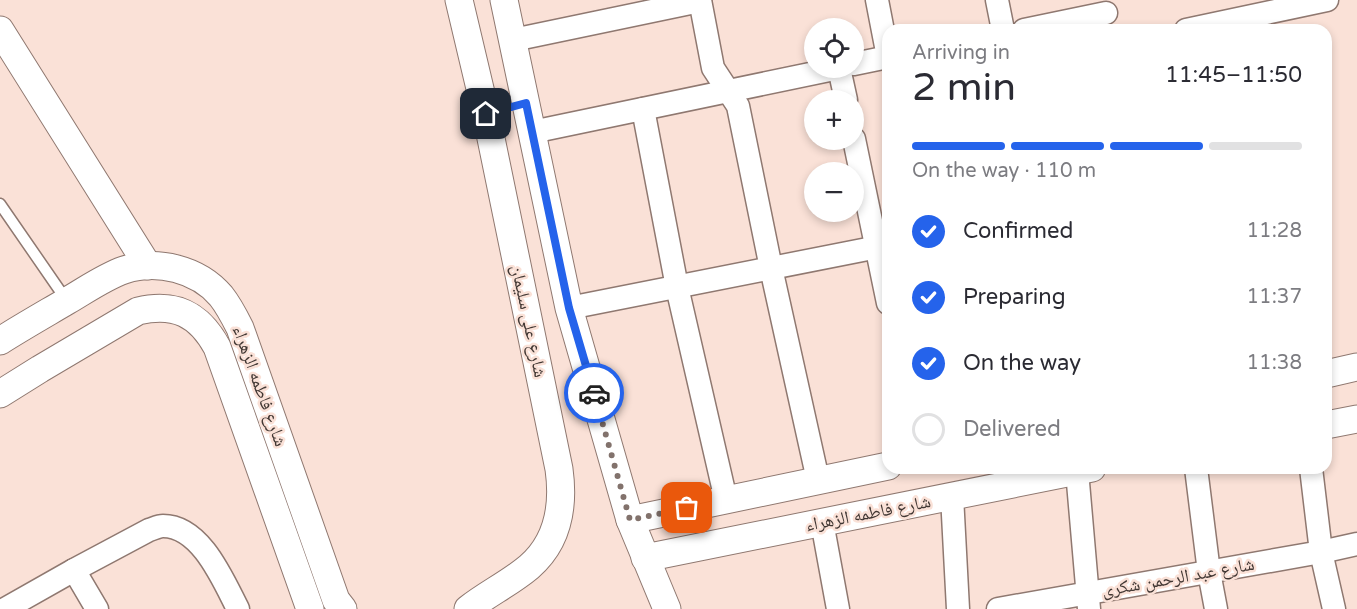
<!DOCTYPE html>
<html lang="en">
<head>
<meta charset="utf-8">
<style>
  :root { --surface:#fff; --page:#f2f2f3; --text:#2b2b33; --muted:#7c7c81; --line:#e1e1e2; --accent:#2563eb }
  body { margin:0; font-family:"Varela Round","Noto Naskh Arabic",sans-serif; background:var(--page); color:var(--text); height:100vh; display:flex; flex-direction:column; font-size:22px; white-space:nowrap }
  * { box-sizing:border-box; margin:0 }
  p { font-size:20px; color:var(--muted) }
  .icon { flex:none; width:33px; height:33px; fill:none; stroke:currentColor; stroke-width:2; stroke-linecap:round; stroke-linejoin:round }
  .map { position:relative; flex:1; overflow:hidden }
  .side { position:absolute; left:882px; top:24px; width:450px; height:450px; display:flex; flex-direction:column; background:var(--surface); border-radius:18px; box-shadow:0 3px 9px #0003 }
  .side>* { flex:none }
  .fabs { position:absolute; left:804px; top:18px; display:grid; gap:12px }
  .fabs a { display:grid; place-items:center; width:60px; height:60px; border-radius:50%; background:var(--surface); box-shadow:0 3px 9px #0003; font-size:30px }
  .pin { position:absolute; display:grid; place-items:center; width:51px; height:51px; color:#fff; margin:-26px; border-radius:12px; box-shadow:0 3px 9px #0006 }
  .courier { position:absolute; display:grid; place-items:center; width:60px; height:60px; margin:-30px; border:4px solid #2563eb; border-radius:50%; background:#fff; color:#222; box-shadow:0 2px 8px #0007 }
  .head em { font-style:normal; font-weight:600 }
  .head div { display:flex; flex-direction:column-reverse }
  .head { display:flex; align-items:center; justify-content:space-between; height:102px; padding:0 30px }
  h1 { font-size:39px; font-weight:600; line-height:45px }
  .bar { display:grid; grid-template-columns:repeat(4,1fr); gap:9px 6px; align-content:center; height:72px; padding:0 30px }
  .bar i { height:8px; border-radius:4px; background:var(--line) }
  .bar .active { background:var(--accent) }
  .bar p { grid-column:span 4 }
  ol { padding:0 30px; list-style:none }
  li { display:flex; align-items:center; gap:18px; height:66px }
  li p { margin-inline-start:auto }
  li .icon { padding:6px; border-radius:50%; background:var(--accent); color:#fff; stroke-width:4 }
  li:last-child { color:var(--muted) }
  li i { width:33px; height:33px; border:3px solid var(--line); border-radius:50% }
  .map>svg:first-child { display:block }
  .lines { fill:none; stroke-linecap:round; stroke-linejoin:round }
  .service-casing { stroke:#8f7870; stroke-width:13 }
  .minor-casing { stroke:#8f7870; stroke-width:25 }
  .tertiary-casing { stroke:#8f7870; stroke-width:29 }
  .service { stroke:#fff; stroke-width:10 }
  .minor { stroke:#fff; stroke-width:22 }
  .tertiary { stroke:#fff; stroke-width:27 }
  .done { stroke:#82726c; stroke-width:6; stroke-dasharray:0 10.8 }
  .route { stroke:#2563eb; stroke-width:8 }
  .labels { text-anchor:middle; stroke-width:5; stroke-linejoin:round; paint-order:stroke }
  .street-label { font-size:18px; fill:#413733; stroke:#fae1d7 }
</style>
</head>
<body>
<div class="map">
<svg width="1357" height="609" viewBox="0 0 1357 609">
  <rect width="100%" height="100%" fill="#fae1d7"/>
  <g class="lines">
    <defs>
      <polyline id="service" points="0,204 67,301"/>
      <g id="minor">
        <polyline points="700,0 713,68 738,106 771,268 818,480"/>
        <polyline points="877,0 888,57"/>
        <polyline points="997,0 1003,30"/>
        <polyline points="1024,30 1106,13"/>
        <polyline points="1186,30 1327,0"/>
        <polyline points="513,40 700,1"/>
        <polyline points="854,64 888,57"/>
        <polyline points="839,68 846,100"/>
        <polyline points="643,109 677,287 726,500"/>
        <polyline points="532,132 839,68"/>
        <polyline points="854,139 888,303"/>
        <polyline points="569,308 888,245"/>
        <polyline points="1196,468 1209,572 1216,609"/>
        <polyline points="1311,468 1321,552 1334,609"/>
        <polyline points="1077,471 1089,609"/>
        <polyline points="952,496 958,609"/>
        <polyline points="822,522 838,609"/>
        <polyline points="74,570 97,609"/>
        <path d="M5 609 74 570 149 530C153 529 158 526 163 526 201 526 223 580 238 609"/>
        <polyline points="998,609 1321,552 1357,544"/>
      </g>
      <g id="tertiary">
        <path d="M459 0 486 114 559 469C564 505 559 541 529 567 510 583 487 594 468 609"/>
        <polyline points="504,0 569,308 630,520 667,609"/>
        <polyline points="0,30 148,266"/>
        <path d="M0 341C22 327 45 314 67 301 86 290 104 277 124 270 157 259 198 269 221 296 229 306 234 316 240 328L336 600 343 609"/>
        <polyline points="1326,374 1357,367"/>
        <path d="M0 394 40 369 138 311C175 302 199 314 217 347L310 609"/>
        <polyline points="1326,425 1357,419"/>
        <polyline points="630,520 888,466"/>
        <polyline points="645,558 1092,468"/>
      </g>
    </defs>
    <use href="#service" class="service-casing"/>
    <use href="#minor" class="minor-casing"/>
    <use href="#tertiary" class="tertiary-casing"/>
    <use href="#service" class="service"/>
    <use href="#minor" class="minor"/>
    <use href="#tertiary" class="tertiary"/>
  </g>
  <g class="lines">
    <polyline class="done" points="594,393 630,520 687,508"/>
    <polyline class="route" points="486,114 526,103 569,308 594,393"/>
  </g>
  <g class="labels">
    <g class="street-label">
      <text transform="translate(529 321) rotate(78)" y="6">شارع على سليمان</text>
      <text transform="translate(260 386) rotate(70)" y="6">شارع فاطمه الزهراء</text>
      <text transform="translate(868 513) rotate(-11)" y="6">شارع فاطمه الزهراء</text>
      <text transform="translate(1178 577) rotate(-10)" y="6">شارع عبد الرحمن شكرى</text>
    </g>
  </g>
</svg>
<div class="fabs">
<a><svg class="icon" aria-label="locate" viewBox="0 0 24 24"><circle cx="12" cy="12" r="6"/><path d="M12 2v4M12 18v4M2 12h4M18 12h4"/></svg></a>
<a>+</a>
<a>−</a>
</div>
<div class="pin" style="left:687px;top:508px;background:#ea580c"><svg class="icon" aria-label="bag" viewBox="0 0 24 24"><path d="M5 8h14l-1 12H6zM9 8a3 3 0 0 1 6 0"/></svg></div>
<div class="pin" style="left:486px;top:114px;background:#1f2937"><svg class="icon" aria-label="home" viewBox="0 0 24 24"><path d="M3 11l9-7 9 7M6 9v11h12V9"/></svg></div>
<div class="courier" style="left:594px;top:393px"><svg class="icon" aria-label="car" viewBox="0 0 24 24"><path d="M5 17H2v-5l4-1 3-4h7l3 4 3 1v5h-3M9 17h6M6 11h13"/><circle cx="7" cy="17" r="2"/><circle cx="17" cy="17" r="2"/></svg></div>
<section class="side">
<div class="head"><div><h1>2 min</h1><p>Arriving in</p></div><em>11:45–11:50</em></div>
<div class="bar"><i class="active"></i><i class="active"></i><i class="active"></i><i></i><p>On the way · 110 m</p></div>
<ol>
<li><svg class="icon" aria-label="check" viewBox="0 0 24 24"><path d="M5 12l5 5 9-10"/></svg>Confirmed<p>11:28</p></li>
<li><svg class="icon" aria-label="check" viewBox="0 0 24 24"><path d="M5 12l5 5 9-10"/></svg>Preparing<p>11:37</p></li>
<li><svg class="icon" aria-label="check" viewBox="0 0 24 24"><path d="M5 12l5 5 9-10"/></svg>On the way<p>11:38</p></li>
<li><i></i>Delivered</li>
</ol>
</section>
</div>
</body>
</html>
